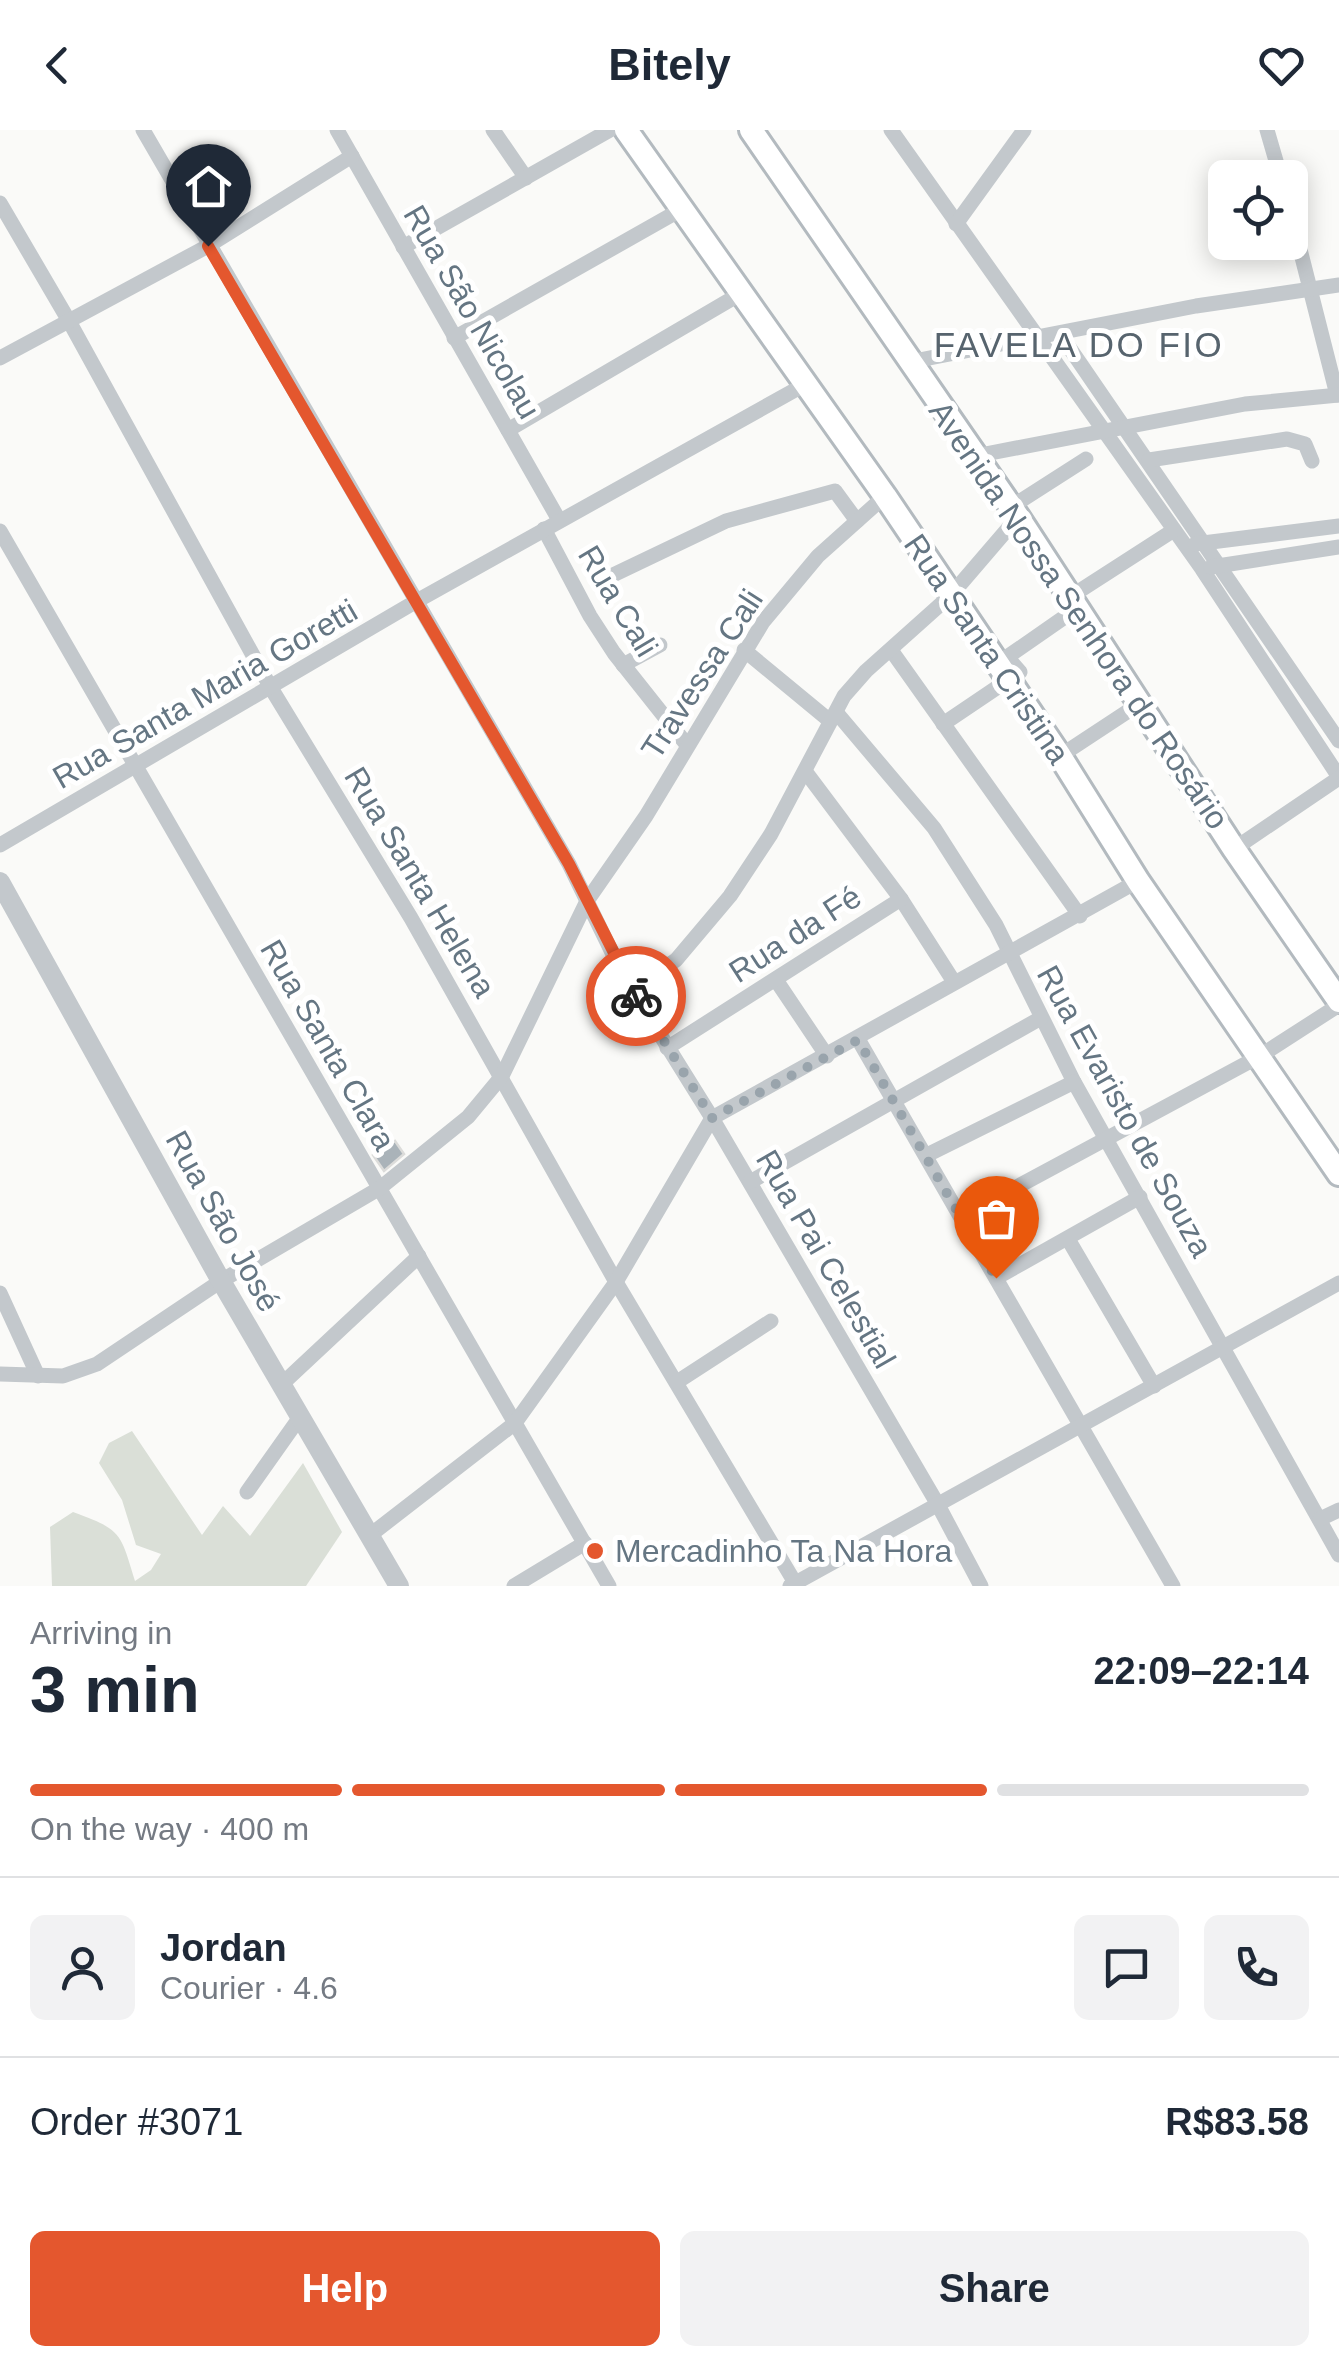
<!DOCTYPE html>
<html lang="en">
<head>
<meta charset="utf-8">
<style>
  :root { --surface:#fff; --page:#f2f2f3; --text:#1f2937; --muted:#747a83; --line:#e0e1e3; --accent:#e4572e }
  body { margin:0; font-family:Helvetica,sans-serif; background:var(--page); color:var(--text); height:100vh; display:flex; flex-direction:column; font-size:38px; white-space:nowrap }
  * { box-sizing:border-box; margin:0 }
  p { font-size:32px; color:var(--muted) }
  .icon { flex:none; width:55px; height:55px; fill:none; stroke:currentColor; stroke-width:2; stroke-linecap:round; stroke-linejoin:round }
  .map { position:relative; height:1456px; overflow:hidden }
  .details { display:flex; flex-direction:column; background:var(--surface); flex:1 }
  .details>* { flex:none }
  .controls { position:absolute; left:1208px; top:30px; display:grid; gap:20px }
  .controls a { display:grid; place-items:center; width:100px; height:100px; border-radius:15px; background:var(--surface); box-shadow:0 5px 25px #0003; font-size:50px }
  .pin { position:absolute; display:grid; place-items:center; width:85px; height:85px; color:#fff; margin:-102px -42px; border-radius:50% 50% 50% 0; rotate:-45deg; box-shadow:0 0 10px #0007 }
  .pin .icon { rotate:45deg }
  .courier { position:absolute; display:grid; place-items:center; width:100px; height:100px; margin:-50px; border:8px solid #e4572e; border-radius:50%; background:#fff; color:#222; box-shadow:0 2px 12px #0007 }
  .overview em { font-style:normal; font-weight:700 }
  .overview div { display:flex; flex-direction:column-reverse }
  .overview { display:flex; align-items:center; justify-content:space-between; height:170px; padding:0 30px }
  h1 { font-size:65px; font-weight:700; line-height:75px }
  .bar { display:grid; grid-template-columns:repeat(4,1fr); gap:15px 10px; align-content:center; height:120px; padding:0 30px }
  .bar i { height:12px; border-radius:8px; background:var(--line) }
  .bar .selected { background:var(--accent) }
  .bar p { grid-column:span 4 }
  .line { display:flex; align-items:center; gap:25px; padding:0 30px; border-top:2px solid var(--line) }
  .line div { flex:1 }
  .round { display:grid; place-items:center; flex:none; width:105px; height:105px; border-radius:15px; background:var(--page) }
  .action { display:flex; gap:20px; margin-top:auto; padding:20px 30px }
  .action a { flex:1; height:115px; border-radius:15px; background:var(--accent); color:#fff; font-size:40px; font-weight:700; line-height:115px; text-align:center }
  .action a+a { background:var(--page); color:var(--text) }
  header { display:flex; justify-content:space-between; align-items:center; height:130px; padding:0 30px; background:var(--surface); font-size:45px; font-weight:700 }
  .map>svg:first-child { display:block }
  .green { fill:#dadfd7 }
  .building { fill:#aab3b9; stroke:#dcdcda; stroke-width:2.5 }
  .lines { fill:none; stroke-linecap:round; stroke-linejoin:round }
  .secondary-casing { stroke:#b3babf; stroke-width:28 }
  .minor { stroke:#c3c8cc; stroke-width:15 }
  .tertiary { stroke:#c3c8cc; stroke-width:20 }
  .secondary { stroke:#fff; stroke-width:22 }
  .done { stroke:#99a4ac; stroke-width:10; stroke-dasharray:0 18 }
  .route { stroke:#e4572e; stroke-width:12 }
  .poi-dot { fill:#e4572e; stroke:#fff; stroke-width:4 }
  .labels { text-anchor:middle; stroke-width:10; stroke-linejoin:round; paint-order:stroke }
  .street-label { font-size:32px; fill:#657683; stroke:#fff }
  .poi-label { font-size:32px; fill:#657683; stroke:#fff; text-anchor:start }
  .neighbourhood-label { font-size:35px; letter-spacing:2.5px; fill:#57646e; stroke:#fff }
</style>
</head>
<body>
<header><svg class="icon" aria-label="back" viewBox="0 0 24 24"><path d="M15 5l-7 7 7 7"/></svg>Bitely<svg class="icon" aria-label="heart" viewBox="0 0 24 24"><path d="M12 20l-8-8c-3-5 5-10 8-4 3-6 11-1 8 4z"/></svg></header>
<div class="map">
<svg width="1339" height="1456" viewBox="0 0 1339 1456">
  <rect width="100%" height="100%" fill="#fafaf8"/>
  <path class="green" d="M132 1301 202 1405 223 1376 250 1406 303 1333 342 1402 306 1456H52L50 1397 73 1382C122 1400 120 1402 135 1451L151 1440 161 1424 136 1415 122 1370 99 1333 109 1313Z"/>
  <polygon class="building" points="395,1011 404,1024 384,1041 373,1025"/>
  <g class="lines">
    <defs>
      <g id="secondary">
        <polyline points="626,0 885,366 1060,626 1138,751 1339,1044"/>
        <polyline points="751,0 1018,387 1234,719 1339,871"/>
      </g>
    </defs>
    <use href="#secondary" class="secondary-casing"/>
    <g class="minor">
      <polyline points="143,0 569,734 623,845 712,988 937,1373 981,1456"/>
      <polyline points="337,0 559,390"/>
      <polyline points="493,0 526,48"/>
      <polyline points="891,0 1202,439 1339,647"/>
      <polyline points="1267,0 1281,48"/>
      <polyline points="0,73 69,191 271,558 411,788 616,1152 797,1456"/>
      <polyline points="1290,80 1337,265"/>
      <polyline points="956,94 1024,0"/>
      <polyline points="403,117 610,0"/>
      <polyline points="1060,204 1339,611"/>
      <polyline points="454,208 682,79"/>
      <polyline points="0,228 208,116 352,26"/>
      <polyline points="909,232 1196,176 1339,155"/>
      <polyline points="508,300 740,164"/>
      <polyline points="975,326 1245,274 1339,265"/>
      <polyline points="1149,330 1287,309 1305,314 1312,331"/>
      <polyline points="1011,377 1086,329"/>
      <polyline points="544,399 590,486 614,523 687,615"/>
      <polyline points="0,401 609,1456"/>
      <polyline points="1195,414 1339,396"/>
      <polyline points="1211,437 1339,417"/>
      <polyline points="613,445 726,391 835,361 857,391"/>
      <polyline points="744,520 830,591"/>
      <polyline points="891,520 1080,786"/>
      <polyline points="623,535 660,515"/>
      <polyline points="836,582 934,698 996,795 1074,952 1339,1425"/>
      <polyline points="943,594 1020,542 1007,527 1069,484 1070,467 1174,400"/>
      <polyline points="1060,626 1139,574"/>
      <polyline points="805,641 901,769 954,852"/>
      <polyline points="0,715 415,472 804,255"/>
      <polyline points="1234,719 1339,648"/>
      <polyline points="776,850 827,926"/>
      <polyline points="631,860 676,830 730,766 771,704 844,566 866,541 951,465 1018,387"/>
      <polyline points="858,909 1173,1456"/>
      <polyline points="667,918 901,769"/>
      <polyline points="927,1025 1074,952"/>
      <polyline points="750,1052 1041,888"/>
      <polyline points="961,1087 1260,926 1339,875"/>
      <polyline points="1068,1109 1154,1256"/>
      <polyline points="996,1148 1140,1067"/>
      <polyline points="0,1163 38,1246"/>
      <polyline points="0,1244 63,1246 97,1234 221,1151 380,1058 468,987 502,946 587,771 646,686 763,492 818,426 885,366"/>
      <polyline points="677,1252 771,1191"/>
      <polyline points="281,1255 419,1126"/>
      <polyline points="247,1362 300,1287"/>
      <polyline points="1320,1389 1339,1380"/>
      <polyline points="369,1406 515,1293 616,1152 712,988 1138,751"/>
      <polyline points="514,1456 585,1413"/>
      <polyline points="790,1456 1339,1153"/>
    </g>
    <polyline class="tertiary" points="0,752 221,1151 399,1456"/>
    <use href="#secondary" class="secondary"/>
  </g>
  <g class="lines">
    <polyline class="done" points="636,866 712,988 858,910 996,1148"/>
    <polyline class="route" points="208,116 569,734 636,866"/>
  </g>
  <circle class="poi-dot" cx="595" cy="1421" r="10"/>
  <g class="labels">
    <g class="street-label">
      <text transform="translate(472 182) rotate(60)" y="11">Rua São Nicolau</text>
      <text transform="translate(618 471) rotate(59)" y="11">Rua Cali</text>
      <text transform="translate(1079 485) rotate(56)" y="11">Avenida Nossa Senhora do Rosário</text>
      <text transform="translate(987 519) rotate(56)" y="11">Rua Santa Cristina</text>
      <text transform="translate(702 544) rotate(-57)" y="11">Travessa Cali</text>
      <text transform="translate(205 564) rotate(-30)" y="11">Rua Santa Maria Goretti</text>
      <text transform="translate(420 752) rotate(59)" y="11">Rua Santa Helena</text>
      <text transform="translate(795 804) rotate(-33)" y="11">Rua da Fé</text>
      <text transform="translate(328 915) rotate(60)" y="11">Rua Santa Clara</text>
      <text transform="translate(1125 981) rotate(61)" y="11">Rua Evaristo de Souza</text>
      <text transform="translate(223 1091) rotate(61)" y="11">Rua São José</text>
      <text transform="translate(826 1129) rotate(60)" y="11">Rua Pai Celestial</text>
    </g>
    <g class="poi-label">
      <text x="615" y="1432">Mercadinho Ta Na Hora</text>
    </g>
    <g class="neighbourhood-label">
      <text x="1079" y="227">FAVELA DO FIO</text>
    </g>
  </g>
</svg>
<div class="controls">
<a><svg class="icon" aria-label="locate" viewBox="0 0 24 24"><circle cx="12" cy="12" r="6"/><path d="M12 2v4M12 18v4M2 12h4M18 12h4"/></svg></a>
</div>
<div class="pin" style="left:996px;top:1148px;background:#ea580c"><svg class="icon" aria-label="bag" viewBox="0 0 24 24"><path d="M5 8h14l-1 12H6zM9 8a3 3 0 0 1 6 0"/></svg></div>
<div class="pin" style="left:208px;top:116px;background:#1f2937"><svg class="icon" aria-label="home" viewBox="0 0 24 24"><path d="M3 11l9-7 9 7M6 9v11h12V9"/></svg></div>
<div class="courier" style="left:636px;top:866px"><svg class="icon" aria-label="bike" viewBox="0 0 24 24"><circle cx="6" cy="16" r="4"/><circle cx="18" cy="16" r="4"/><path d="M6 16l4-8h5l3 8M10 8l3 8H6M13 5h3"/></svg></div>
</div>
<section class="details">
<div class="overview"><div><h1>3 min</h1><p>Arriving in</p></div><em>22:09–22:14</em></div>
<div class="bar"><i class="selected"></i><i class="selected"></i><i class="selected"></i><i></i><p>On the way · 400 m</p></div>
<div class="line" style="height:180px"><a class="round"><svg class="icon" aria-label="person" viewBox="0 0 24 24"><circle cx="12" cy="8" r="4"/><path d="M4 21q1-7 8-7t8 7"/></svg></a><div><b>Jordan</b><p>Courier · 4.6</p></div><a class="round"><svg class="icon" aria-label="chat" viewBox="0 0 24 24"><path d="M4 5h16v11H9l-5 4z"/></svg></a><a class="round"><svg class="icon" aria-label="phone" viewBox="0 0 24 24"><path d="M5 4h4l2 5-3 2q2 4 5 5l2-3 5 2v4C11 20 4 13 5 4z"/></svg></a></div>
<div class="line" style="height:130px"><div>Order #3071</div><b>R$83.58</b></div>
<div class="action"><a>Help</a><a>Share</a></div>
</section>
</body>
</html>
